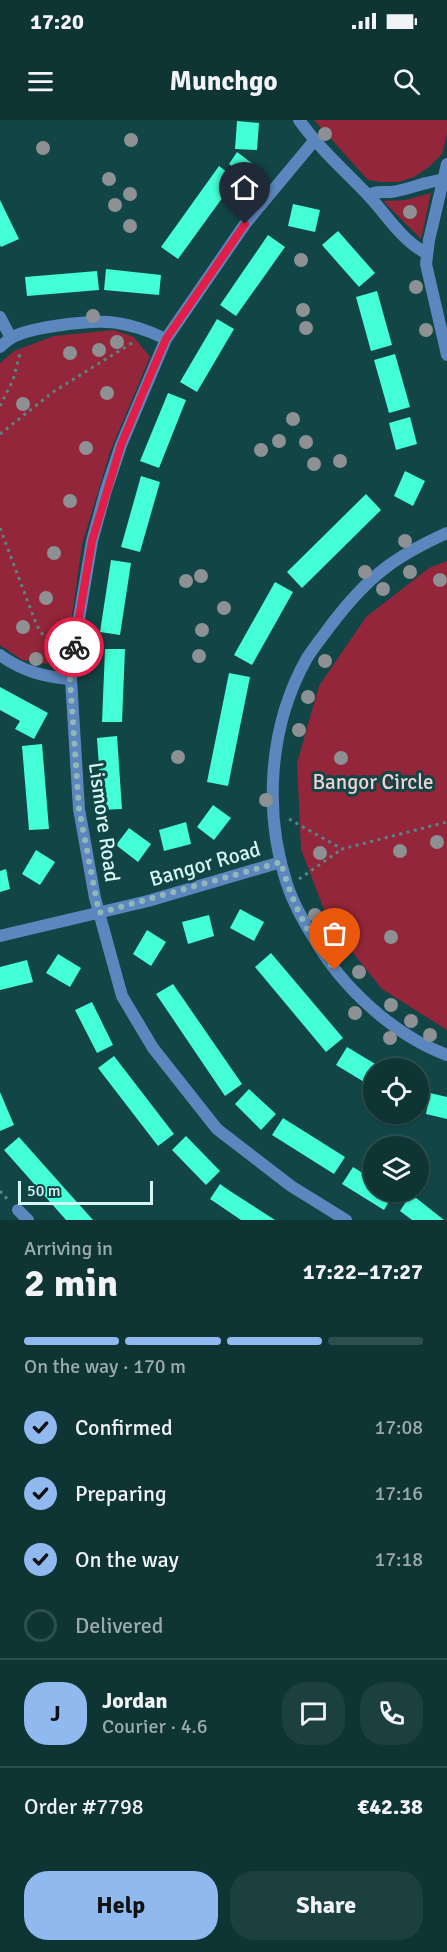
<!DOCTYPE html>
<html lang="en">
<head>
<meta charset="utf-8">
<style>
  :root { --surface:#0e3434; --page:#1c3f40; --text:#f1f3f6; --muted:#9baaac; --line:#2e4f4f; --accent:#90b9f0 }
  body { margin:0; font-family:Signika,sans-serif; background:var(--page); color:var(--text); height:100vh; display:flex; flex-direction:column; font-size:22px; white-space:nowrap }
  * { box-sizing:border-box; margin:0 }
  p { font-size:20px; color:var(--muted) }
  .icon { flex:none; width:33px; height:33px; fill:none; stroke:currentColor; stroke-width:2; stroke-linecap:round; stroke-linejoin:round }
  .map { position:relative; height:1100px; overflow:hidden }
  .side { display:flex; flex-direction:column; background:var(--surface); flex:1 }
  .side>* { flex:none }
  .tools { position:absolute; left:363px; top:938px; display:grid; gap:12px }
  .tools a { display:grid; place-items:center; width:66px; height:66px; border-radius:50%; background:var(--surface); box-shadow:0 2px 4px #0004,0 0 0 2px var(--line); font-size:30px }
  .scale { position:absolute; left:18px; bottom:15px; width:135px; box-sizing:border-box; padding-left:6px; border:3px solid #d6f6f5; border-top:0; font-size:16px; line-height:21px; white-space:nowrap; color:#d6f6f5; -webkit-text-stroke:4px #124545; paint-order:stroke }
  .pin { position:absolute; display:grid; place-items:center; width:51px; height:51px; color:#fff; margin:-62px -26px; border-radius:50% 50% 50% 0; rotate:-45deg; box-shadow:0 0 6px #0007 }
  .pin .icon { rotate:45deg }
  .courier { position:absolute; display:grid; place-items:center; width:60px; height:60px; margin:-30px; border:4px solid #e11d48; border-radius:50%; background:#fff; color:#222; box-shadow:0 2px 8px #0007 }
  .summary em { font-style:normal; font-weight:800 }
  .summary div { display:flex; flex-direction:column-reverse }
  .summary { display:flex; align-items:center; justify-content:space-between; height:102px; padding:0 24px }
  h1 { font-size:39px; font-weight:800; line-height:45px }
  .bar { display:grid; grid-template-columns:repeat(4,1fr); gap:9px 6px; align-content:center; height:72px; padding:0 24px }
  .bar i { height:8px; border-radius:4px; background:var(--line) }
  .bar .active { background:var(--accent) }
  .bar p { grid-column:span 4 }
  .line { display:flex; align-items:center; gap:15px; padding:0 24px; border-top:2px solid var(--line) }
  .line div { flex:1 }
  .round { display:grid; place-items:center; flex:none; width:63px; height:63px; border-radius:24px; background:var(--page) }
  ol { padding:0 24px; list-style:none }
  li { display:flex; align-items:center; gap:18px; height:66px }
  li p { margin-inline-start:auto }
  li .icon { padding:6px; border-radius:50%; background:var(--accent); color:#111; stroke-width:4 }
  li:last-child { color:var(--muted) }
  li i { width:33px; height:33px; border:3px solid var(--line); border-radius:50% }
  .cta { display:flex; gap:12px; margin-top:auto; padding:12px 24px }
  .cta a { flex:1; height:69px; border-radius:24px; background:var(--accent); color:#111; font-size:24px; font-weight:800; line-height:69px; text-align:center }
  .cta a+a { background:var(--page); color:var(--text) }
  .status { display:flex; justify-content:space-between; align-items:center; height:42px; padding:0 30px; background:var(--surface); direction:ltr }
  .status svg { height:16px; fill:currentColor }
  header { display:flex; justify-content:space-between; align-items:center; height:78px; padding:0 24px; background:var(--surface); font-size:27px; font-weight:800 }
  .map>svg:first-child { display:block }
  .green { fill:#93263a }
  .building { fill:#43fed7 }
  .lines { fill:none; stroke-linecap:round; stroke-linejoin:round }
  .path { stroke:#588584; stroke-width:3; stroke-dasharray:3 4.5; stroke-linecap:butt }
  .street { stroke:#5c87be; stroke-width:12 }
  .tree { fill:#8d9193 }
  .done { stroke:#91b8b7; stroke-width:6; stroke-dasharray:0 10.8 }
  .route { stroke:#e11d48; stroke-width:8 }
  .labels { text-anchor:middle; stroke-width:6; stroke-linejoin:round; paint-order:stroke }
  .park-label { font-size:21px; fill:#f1d0d2; stroke:#124545 }
  .street-label { font-size:21px; fill:#d6f6f5; stroke:#124545 }
</style>
</head>
<body>
<div class="status"><b>17:20</b><svg viewBox="0 0 49 12"><path d="M0 12V9h3v3zM5 12V6h3v6zM10 12V3h3v9zM15 12V0h3v12zM26 1h20v11H26zM47 4h2v5h-2z"/></svg></div>
<header><svg class="icon" aria-label="menu" viewBox="0 0 24 24"><path d="M4 6h16M4 12h16M4 18h16"/></svg>Munchgo<svg class="icon" aria-label="search" viewBox="0 0 24 24"><circle cx="10" cy="10" r="6"/><path d="M15 15l6 6"/></svg></header>
<div class="map">
<svg width="447" height="1100" viewBox="0 0 447 1100">
  <rect width="100%" height="100%" fill="#124545"/>
  <g class="green">
    <polygon points="314,0 447,0 447,14 442,34 429,47 414,57 399,62 382,62 368,60"/>
    <polygon points="431,73 421,119 383,81 406,80"/>
    <polygon points="114,210 134,217 150,237 110,332 82,425 67,532 46,544 22,540 0,525 0,243 14,231 54,216"/>
    <polygon points="447,441 447,910 382,869 329,803 301,729 297,643 319,566 366,497 429,448"/>
  </g>
  <g class="building">
    <polygon points="237,1 259,3 257,30 235,29"/>
    <polygon points="237,32 253,44 244,56 229,44"/>
    <polygon points="219,46 236,59 178,139 161,127"/>
    <polygon points="0,80 19,119 1,127 0,125"/>
    <polygon points="293,84 320,90 315,112 288,106"/>
    <polygon points="338,111 375,153 359,167 322,125"/>
    <polygon points="268,115 285,127 236,196 220,185"/>
    <polygon points="106,149 161,155 159,175 104,170"/>
    <polygon points="97,151 99,170 27,176 25,157"/>
    <polygon points="377,171 392,225 371,231 356,177"/>
    <polygon points="217,199 234,209 197,272 180,262"/>
    <polygon points="395,234 410,287 389,293 374,240"/>
    <polygon points="168,273 186,280 159,348 140,341"/>
    <polygon points="410,297 417,324 396,330 389,303"/>
    <polygon points="405,351 425,361 413,386 394,376"/>
    <polygon points="141,356 160,362 140,432 121,427"/>
    <polygon points="366,374 381,390 302,468 287,452"/>
    <polygon points="111,440 131,443 120,515 100,512"/>
    <polygon points="275,462 293,472 252,545 234,535"/>
    <polygon points="105,529 125,529 122,602 102,602"/>
    <polygon points="229,553 250,557 228,666 207,662"/>
    <polygon points="0,567 48,593 34,619 15,609 20,601 0,590"/>
    <polygon points="117,616 122,689 102,690 97,618"/>
    <polygon points="42,624 49,709 29,710 22,626"/>
    <polygon points="213,685 231,698 214,720 197,707"/>
    <polygon points="186,702 191,724 164,731 159,710"/>
    <polygon points="129,708 151,724 138,742 116,725"/>
    <polygon points="36,730 55,742 40,765 22,754"/>
    <polygon points="6,749 10,769 0,772 0,751"/>
    <polygon points="240,789 264,802 254,821 230,808"/>
    <polygon points="209,795 214,816 188,824 182,802"/>
    <polygon points="147,810 166,822 151,846 133,834"/>
    <polygon points="271,833 343,918 326,932 255,847"/>
    <polygon points="58,834 81,848 70,867 46,853"/>
    <polygon points="27,840 33,862 0,870 0,847"/>
    <polygon points="173,864 242,964 225,976 156,874"/>
    <polygon points="92,882 113,925 97,933 75,890"/>
    <polygon points="347,927 382,948 374,948 374,968 336,945"/>
    <polygon points="114,936 174,1014 158,1026 98,948"/>
    <polygon points="249,969 276,994 261,1010 235,984"/>
    <polygon points="0,972 14,1005 0,1011"/>
    <polygon points="430,973 447,977 447,999 426,994"/>
    <polygon points="283,998 345,1037 334,1054 272,1015"/>
    <polygon points="186,1016 220,1051 206,1065 172,1030"/>
    <polygon points="19,1017 42,1043 93,1100 66,1100 12,1039 4,1030"/>
    <polygon points="353,1047 374,1060 374,1071 391,1071 394,1073 384,1090 342,1064"/>
    <polygon points="220,1064 230,1071 275,1100 241,1100 210,1079"/>
    <polygon points="411,1074 420,1081 444,1100 412,1100 400,1091"/>
  </g>
  <g class="lines">
    <g class="path">
      <polyline points="0,286 13,260 21,230"/>
      <polyline points="0,314 53,272 135,221"/>
      <polyline points="0,408 37,506 55,533 59,535"/>
      <polyline points="289,699 342,729 447,702"/>
      <polyline points="299,759 342,729"/>
      <polyline points="0,1071 8,1080"/>
    </g>
    <g class="street">
      <path d="M299 0C319 28 344 50 368 75 387 95 401 120 426 133"/>
      <polyline points="314,21 245,104 166,219 121,325 106,370 92,421 72,540 71,559 79,689 95,778 122,876 153,928 217,1009 291,1066 346,1100"/>
      <polyline points="447,44 429,120 426,144 447,235"/>
      <path d="M368 75C376 71 382 72 391 72 409 70 425 61 443 60"/>
      <polyline points="0,197 11,218"/>
      <path d="M0 227C3 224 7 221 11 218 30 207 85 201 108 202 127 203 150 211 166 219"/>
      <path d="M447 413C425 423 403 434 384 449 363 465 347 484 331 505 323 516 314 527 307 538 269 605 263 691 287 764 293 783 303 800 313 817 341 866 393 915 447 935"/>
      <path d="M0 535C22 551 44 557 71 559"/>
      <polyline points="0,816 148,781 281,742"/>
      <polyline points="18,1090 28,1100"/>
    </g>
  </g>
  <g class="tree">
    <circle cx="325" cy="14" r="7"/>
    <circle cx="131" cy="20" r="7"/>
    <circle cx="43" cy="28" r="7"/>
    <circle cx="109" cy="59" r="7"/>
    <circle cx="130" cy="74" r="7"/>
    <circle cx="115" cy="85" r="7"/>
    <circle cx="410" cy="92" r="7"/>
    <circle cx="130" cy="106" r="7"/>
    <circle cx="301" cy="140" r="7"/>
    <circle cx="416" cy="167" r="7"/>
    <circle cx="303" cy="190" r="7"/>
    <circle cx="93" cy="196" r="7"/>
    <circle cx="306" cy="208" r="7"/>
    <circle cx="426" cy="210" r="7"/>
    <circle cx="117" cy="222" r="7"/>
    <circle cx="99" cy="230" r="7"/>
    <circle cx="70" cy="233" r="7"/>
    <circle cx="107" cy="273" r="7"/>
    <circle cx="23" cy="284" r="7"/>
    <circle cx="293" cy="299" r="7"/>
    <circle cx="279" cy="321" r="7"/>
    <circle cx="306" cy="322" r="7"/>
    <circle cx="86" cy="328" r="7"/>
    <circle cx="261" cy="330" r="7"/>
    <circle cx="340" cy="341" r="7"/>
    <circle cx="314" cy="344" r="7"/>
    <circle cx="70" cy="381" r="7"/>
    <circle cx="405" cy="421" r="7"/>
    <circle cx="54" cy="433" r="7"/>
    <circle cx="365" cy="452" r="7"/>
    <circle cx="410" cy="452" r="7"/>
    <circle cx="201" cy="456" r="7"/>
    <circle cx="440" cy="460" r="7"/>
    <circle cx="186" cy="461" r="7"/>
    <circle cx="383" cy="469" r="7"/>
    <circle cx="46" cy="478" r="7"/>
    <circle cx="224" cy="488" r="7"/>
    <circle cx="23" cy="507" r="7"/>
    <circle cx="202" cy="510" r="7"/>
    <circle cx="199" cy="536" r="7"/>
    <circle cx="36" cy="539" r="7"/>
    <circle cx="325" cy="541" r="7"/>
    <circle cx="308" cy="577" r="7"/>
    <circle cx="299" cy="610" r="7"/>
    <circle cx="178" cy="637" r="7"/>
    <circle cx="341" cy="638" r="7"/>
    <circle cx="266" cy="680" r="7"/>
    <circle cx="437" cy="722" r="7"/>
    <circle cx="400" cy="731" r="7"/>
    <circle cx="320" cy="733" r="7"/>
    <circle cx="315" cy="795" r="7"/>
    <circle cx="391" cy="817" r="7"/>
    <circle cx="359" cy="852" r="7"/>
    <circle cx="391" cy="885" r="7"/>
    <circle cx="355" cy="893" r="7"/>
    <circle cx="411" cy="901" r="7"/>
    <circle cx="430" cy="915" r="7"/>
    <circle cx="390" cy="918" r="7"/>
  </g>
  <g class="lines">
    <path class="done" d="M74 527 70 559 79 689 99 793 281 742C291 782 310 819 335 850"/>
    <polyline class="route" points="74,527 92,421 121,325 144,270 166,219 245,104"/>
  </g>
  <g class="labels">
    <g class="park-label">
      <text x="373" y="669">Bangor Circle</text>
    </g>
    <g class="street-label">
      <text transform="translate(104 702) rotate(82)" y="7">Lismore Road</text>
      <text transform="translate(205 744) rotate(-16)" y="7">Bangor Road</text>
    </g>
  </g>
</svg>
<div class="tools">
<a><svg class="icon" aria-label="locate" viewBox="0 0 24 24"><circle cx="12" cy="12" r="6"/><path d="M12 2v4M12 18v4M2 12h4M18 12h4"/></svg></a>
<a><svg class="icon" aria-label="layers" viewBox="0 0 24 24"><path d="M12 4l9 5-9 5-9-5zM3 14l9 5 9-5"/></svg></a>
</div>
<div class="scale">50 m</div>
<div class="pin" style="left:335px;top:850px;background:#ea580c"><svg class="icon" aria-label="bag" viewBox="0 0 24 24"><path d="M5 8h14l-1 12H6zM9 8a3 3 0 0 1 6 0"/></svg></div>
<div class="pin" style="left:245px;top:104px;background:#1f2937"><svg class="icon" aria-label="home" viewBox="0 0 24 24"><path d="M3 11l9-7 9 7M6 9v11h12V9"/></svg></div>
<div class="courier" style="left:74px;top:527px"><svg class="icon" aria-label="bike" viewBox="0 0 24 24"><circle cx="6" cy="16" r="4"/><circle cx="18" cy="16" r="4"/><path d="M6 16l4-8h5l3 8M10 8l3 8H6M13 5h3"/></svg></div>
</div>
<section class="side">
<div class="summary"><div><h1>2 min</h1><p>Arriving in</p></div><em>17:22–17:27</em></div>
<div class="bar"><i class="active"></i><i class="active"></i><i class="active"></i><i></i><p>On the way · 170 m</p></div>
<ol>
<li><svg class="icon" aria-label="check" viewBox="0 0 24 24"><path d="M5 12l5 5 9-10"/></svg>Confirmed<p>17:08</p></li>
<li><svg class="icon" aria-label="check" viewBox="0 0 24 24"><path d="M5 12l5 5 9-10"/></svg>Preparing<p>17:16</p></li>
<li><svg class="icon" aria-label="check" viewBox="0 0 24 24"><path d="M5 12l5 5 9-10"/></svg>On the way<p>17:18</p></li>
<li><i></i>Delivered</li>
</ol>
<div class="line" style="height:108px"><b class="round" style="background:var(--accent);color:#111">J</b><div><b>Jordan</b><p>Courier · 4.6</p></div><a class="round"><svg class="icon" aria-label="chat" viewBox="0 0 24 24"><path d="M4 5h16v11H9l-5 4z"/></svg></a><a class="round"><svg class="icon" aria-label="phone" viewBox="0 0 24 24"><path d="M5 4h4l2 5-3 2q2 4 5 5l2-3 5 2v4C11 20 4 13 5 4z"/></svg></a></div>
<div class="line" style="height:78px"><div>Order #7798</div><b>€42.38</b></div>
<div class="cta"><a>Help</a><a>Share</a></div>
</section>
</body>
</html>
